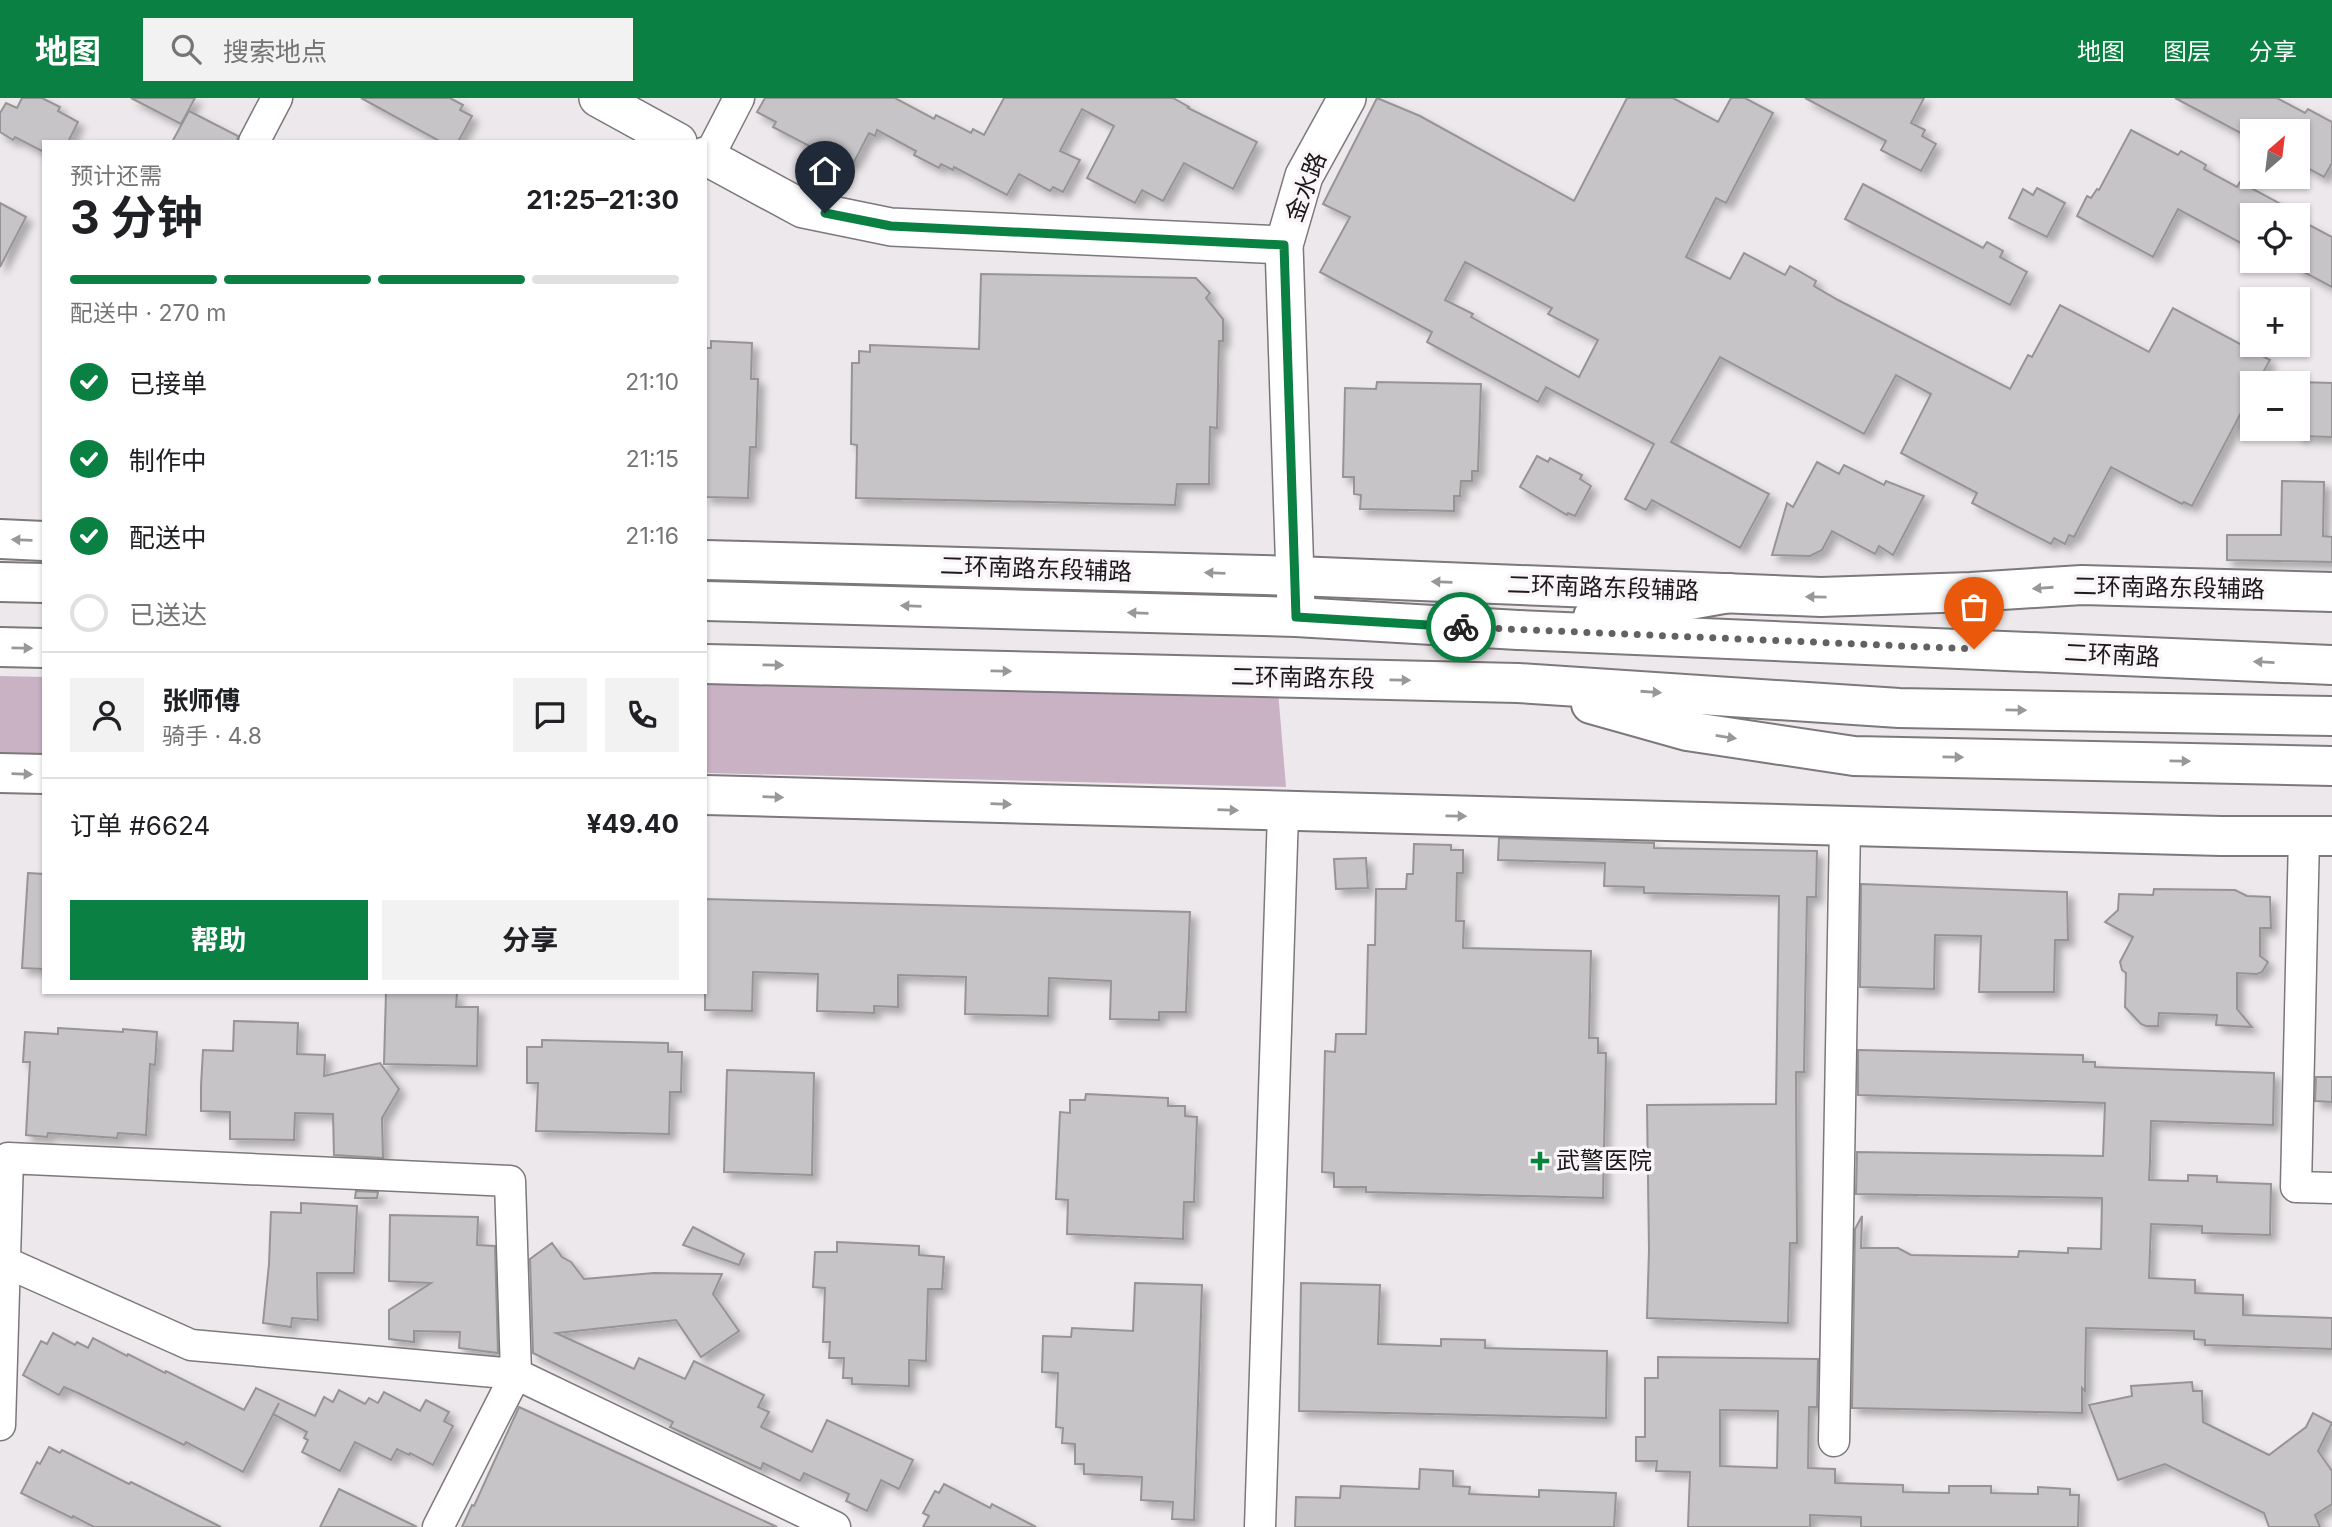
<!DOCTYPE html>
<html lang="zh">
<head>
<meta charset="utf-8">
<style>
  :root { --surface:#fff; --page:#f2f2f2; --text:#202124; --muted:#757577; --line:#e0e0e0; --accent:#0b8043 }
  body { margin:0; font-family:Inter,"Noto Sans SC",sans-serif; background:var(--page); color:var(--text); height:100vh; display:flex; flex-direction:column; font-size:26px; white-space:nowrap }
  * { box-sizing:border-box; margin:0 }
  p { font-size:23px; color:var(--muted) }
  .icon { flex:none; width:38px; height:38px; fill:none; stroke:currentColor; stroke-width:2; stroke-linecap:round; stroke-linejoin:round }
  .map { position:relative; flex:1; overflow:hidden }
  .side { position:absolute; left:42px; top:42px; width:665px; height:854px; display:flex; flex-direction:column; background:var(--surface); border-radius:0px; box-shadow:0 2px 5px #0004 }
  .side>* { flex:none }
  .needle { width:46px; rotate:28deg }
  .controls { position:absolute; left:2240px; top:21px; display:grid; gap:14px }
  .controls a { display:grid; place-items:center; width:70px; height:70px; border-radius:0px; background:var(--surface); box-shadow:0 2px 5px #0004; font-size:35px }
  .pin { position:absolute; display:grid; place-items:center; width:60px; height:60px; color:#fff; margin:-72px -30px; border-radius:50% 50% 50% 0; rotate:-45deg; box-shadow:0 0 7px #0007 }
  .pin .icon { rotate:45deg }
  .courier { position:absolute; display:grid; place-items:center; width:70px; height:70px; margin:-35px; border:5px solid #0b8043; border-radius:50%; background:#fff; color:#222; box-shadow:0 2px 9px #0007 }
  .head em { font-style:normal; font-weight:700 }
  .head div { display:flex; flex-direction:column-reverse }
  .head { display:flex; align-items:center; justify-content:space-between; height:119px; padding:0 28px }
  h1 { font-size:46px; font-weight:700; line-height:52px }
  .bar { display:grid; grid-template-columns:repeat(4,1fr); gap:10px 7px; align-content:center; height:84px; padding:0 28px }
  .bar i { height:9px; border-radius:5px; background:var(--line) }
  .bar .on { background:var(--accent) }
  .bar p { grid-column:span 4 }
  .line { display:flex; align-items:center; gap:18px; padding:0 28px; border-top:2px solid var(--line) }
  .line div { flex:1 }
  .round { display:grid; place-items:center; flex:none; width:74px; height:74px; border-radius:0px; background:var(--page) }
  ol { padding:0 28px; list-style:none }
  li { display:flex; align-items:center; gap:21px; height:77px }
  li p { margin-inline-start:auto }
  li .icon { padding:7px; border-radius:50%; background:var(--accent); color:#fff; stroke-width:4 }
  li:last-child { color:var(--muted) }
  li i { width:38px; height:38px; border:4px solid var(--line); border-radius:50% }
  .action { display:flex; gap:14px; margin-top:auto; padding:14px 28px }
  .action a { flex:1; height:80px; border-radius:0px; background:var(--accent); color:#fff; font-size:28px; font-weight:700; line-height:80px; text-align:center }
  .action a+a { background:var(--page); color:var(--text) }
  header { display:flex; align-items:center; gap:42px; box-sizing:border-box; height:98px; padding:0 35px; background:var(--accent); color:#fff }
  header strong { font-size:33px }
  nav { display:flex; gap:38px; margin-inline-start:auto; font-size:24px }
  .search { width:490px; height:63px; background:var(--page); display:flex; align-items:center; gap:18px; box-sizing:border-box; padding:0 24px; border-radius:0px; color:var(--muted); font-size:26px }
  .map>svg:first-child { display:block }
  .green { fill:#c9b2c4 }
  .building { fill:#c7c4c7; stroke:#979496; stroke-width:2; fill-rule:evenodd; filter:url(#shadow) }
  .lines { fill:none; stroke-linecap:round; stroke-linejoin:round }
  .minor-casing { stroke:#7c787b; stroke-width:33 }
  .tertiary-casing { stroke:#7c787b; stroke-width:40 }
  .secondary-casing { stroke:#7c787b; stroke-width:42 }
  .trunk-casing { stroke:#7c787b; stroke-width:42 }
  .minor { stroke:#fff; stroke-width:30 }
  .tertiary { stroke:#fff; stroke-width:37 }
  .secondary { stroke:#fff; stroke-width:38 }
  .trunk { stroke:#fff; stroke-width:38 }
  .oneway { fill:#989898 }
  .done { stroke:#646163; stroke-width:7; stroke-dasharray:0 12.6 }
  .route { stroke:#0b8043; stroke-width:9 }
  .poi-dot { fill:#07843e; stroke:#f9f5f8; stroke-width:2.5 }
  .labels { text-anchor:middle; stroke-width:7; stroke-linejoin:round; paint-order:stroke }
  .street-label { font-size:24px; fill:#1b191a; stroke:#f9f5f8 }
  .poi-label { font-size:24px; fill:#1b191a; stroke:#f9f5f8; text-anchor:start }
</style>
</head>
<body>
<header>
<strong>地图</strong>
<div class="search"><svg class="icon" aria-label="search" viewBox="0 0 24 24"><circle cx="10" cy="10" r="6"/><path d="M15 15l6 6"/></svg>搜索地点</div>
<nav><a>地图</a><a>图层</a><a>分享</a></nav>
</header>
<div class="map">
<svg width="2332" height="1429" viewBox="0 0 2332 1429">
  <defs>
    <filter id="shadow"><feDropShadow dx="6" dy="6" stdDeviation="3.5" flood-color="#0004"/></filter>
  </defs>
  <rect width="100%" height="100%" fill="#ece8eb"/>
  <g class="green">
    <polygon points="0,578 44,579 44,659 0,658"/>
    <polygon points="705,586 1278,593 1286,689 705,675"/>
  </g>
  <g class="building">
    <polygon points="22,0 42,0 60,9 58,13 78,24 68,44 44,44 44,54 15,39 13,42 0,34 0,15 6,5 17,10"/>
    <polygon points="131,0 195,0 181,26"/>
    <polygon points="361,0 450,0 463,7 460,12 472,18 458,44 441,44"/>
    <polygon points="765,0 895,0 934,21 936,17 971,35 973,31 984,37 1004,0 1173,0 1189,9 1188,10 1257,44 1233,91 1184,65 1163,103 1142,92 1135,105 1087,80 1114,28 1082,11 1060,53 1080,62 1063,94 1053,89 1050,93 1019,76 1007,97 954,69 953,72 941,66 939,70 914,57 916,53 877,32 875,38 869,35 853,66 834,56 832,60 773,29 776,24 757,14"/>
    <path d="M1377 0 1420 18 1574 103 1627 0H1673L1718 24 1731 0H1745L1773 15 1726 105 1716 100 1686 159 1730 181 1744 155 1785 177 1790 168 1816 183 1814 188 1838 202 2010 291 2028 257 2032 259 2060 207 2149 254 2173 210 2270 262 2257 285H2252V294L2192 408 2184 404 2182 406 2111 369 2074 439 2069 437 2065 446 2054 440 2051 446 1972 405 1977 395 1901 355 1931 296 1896 277 1864 336 1720 259 1671 344 1769 396 1740 450 1652 402 1646 412 1625 401 1654 346 1546 289 1538 304 1427 244 1432 234 1320 174 1350 119 1323 106ZM1465 164 1552 210 1548 216 1598 242 1579 279 1471 219 1473 216 1445 202Z"/>
    <polygon points="1805,0 1924,0 1911,25 1925,32 1922,38 1936,46 1921,73 1881,52 1886,43"/>
    <polygon points="2175,0 2277,0 2305,15 2308,11 2332,24 2332,65 2324,79 2298,65 2298,33 2252,33 2252,41"/>
    <polygon points="189,13 238,38 237,44 172,44"/>
    <polygon points="2131,32 2178,57 2181,53 2206,67 2204,71 2237,89 2240,84 2301,117 2252,117 2252,151 2178,111 2153,159 2077,118 2087,98 2091,100 2097,91 2099,92"/>
    <polygon points="1863,86 1983,150 1987,144 2003,153 2000,159 2027,174 2010,207 1845,121"/>
    <polygon points="2037,90 2065,105 2047,139 2009,120 2023,91 2033,97"/>
    <polygon points="0,105 26,119 0,169"/>
    <polygon points="2298,121 2332,139 2332,189 2298,171"/>
    <polygon points="981,176 1196,180 1210,195 1206,200 1223,221 1223,243 1219,243 1217,330 1210,329 1209,386 1177,386 1175,407 856,400 857,347 851,346 852,265 859,265 859,253 870,254 870,247 979,251"/>
    <polygon points="711,243 752,245 751,281 758,281 756,349 750,349 748,400 705,399 705,250 711,250"/>
    <polygon points="1377,284 1481,286 1478,373 1472,373 1472,383 1461,383 1460,398 1454,398 1454,413 1360,411 1361,397 1354,396 1354,379 1343,379 1345,290 1376,291"/>
    <polygon points="2298,284 2332,285 2332,339 2298,338"/>
    <polygon points="1537,358 1548,364 1550,360 1582,377 1580,381 1591,388 1575,418 1568,415 1567,417 1520,389"/>
    <polygon points="1817,364 1839,376 1844,367 1884,387 1886,383 1924,398 1893,457 1879,448 1875,456 1832,433 1822,452 1810,458 1772,457 1787,405 1793,409"/>
    <polygon points="2282,383 2324,384 2323,438 2332,439 2332,464 2227,462 2227,437 2281,437"/>
    <polygon points="1499,740 1654,745 1654,750 1817,753 1816,799 1807,799 1804,974 1796,974 1797,1145 1790,1145 1788,1225 1647,1220 1649,1152 1647,1007 1776,1006 1779,798 1644,795 1644,789 1604,788 1605,765 1498,762"/>
    <polygon points="1414,746 1451,747 1451,752 1463,752 1463,775 1457,775 1456,823 1464,823 1463,850 1591,853 1589,940 1598,940 1598,955 1606,955 1603,1100 1366,1094 1366,1089 1334,1089 1334,1075 1322,1074 1325,953 1335,954 1336,936 1366,936 1368,847 1375,847 1376,791 1406,791 1407,776 1413,776"/>
    <polygon points="1366,760 1368,790 1336,791 1334,761"/>
    <polygon points="28,775 44,776 44,871 22,870"/>
    <polygon points="1861,786 2067,794 2068,842 2055,842 2054,894 1979,894 1981,838 1935,837 1934,891 1860,889"/>
    <polygon points="2154,791 2235,792 2247,798 2270,799 2271,830 2260,830 2260,858 2268,864 2262,874 2257,876 2237,875 2237,911 2252,929 2216,927 2217,917 2159,915 2158,928 2146,928 2141,926 2125,909 2126,875 2122,872 2120,864 2133,839 2105,824 2118,812 2119,796 2153,797"/>
    <polygon points="705,801 1190,814 1186,914 1159,914 1159,922 1110,921 1111,883 1049,880 1048,918 965,916 966,879 898,877 898,909 874,908 874,915 817,913 818,876 753,874 752,913 705,912"/>
    <polygon points="386,894 457,895 456,909 478,909 477,968 384,966"/>
    <polygon points="234,923 298,925 297,956 325,957 324,978 380,965 399,991 382,1020 383,1060 334,1057 333,1016 295,1015 294,1042 230,1041 230,1014 201,1013 201,988 203,952 233,953"/>
    <polygon points="58,930 123,934 123,931 157,934 155,967 150,966 146,1037 118,1035 117,1040 48,1035 47,1039 26,1037 30,964 23,964 25,934 58,936"/>
    <polygon points="542,942 668,945 668,954 682,954 681,994 670,994 669,1036 536,1033 538,985 527,985 527,949 542,949"/>
    <polygon points="1858,952 2083,957 2083,964 2095,964 2095,969 2274,975 2273,1027 2151,1023 2150,1063 2149,1082 2188,1083 2188,1077 2217,1078 2217,1084 2271,1086 2270,1137 2202,1135 2202,1128 2151,1126 2149,1180 2195,1182 2195,1195 2243,1197 2243,1217 2332,1220 2332,1251 2205,1247 2205,1242 2194,1241 2194,1233 2086,1230 2085,1293 2082,1290 2082,1315 1852,1310 1855,1131 1862,1118 1861,1150 1898,1150 1911,1157 2018,1159 2019,1153 2068,1155 2068,1150 2101,1151 2102,1100 1856,1096 1857,1054 2103,1058 2105,1005 1858,997"/>
    <polygon points="727,972 814,975 812,1077 724,1074"/>
    <polygon points="2316,979 2332,979 2332,1004 2315,1003"/>
    <polygon points="1086,996 1168,1000 1168,1008 1185,1008 1185,1018 1197,1019 1194,1104 1184,1104 1183,1141 1067,1136 1068,1102 1056,1101 1060,1014 1070,1015 1070,1002 1085,1002"/>
    <polygon points="356,1093 378,1094 377,1100 355,1100"/>
    <polygon points="301,1105 357,1108 354,1175 317,1175 318,1222 292,1220 291,1229 263,1225 269,1166 271,1114 301,1115"/>
    <polygon points="390,1117 478,1119 477,1147 495,1148 498,1255 459,1250 460,1234 414,1233 414,1244 389,1241 389,1212 431,1185 389,1183"/>
    <polygon points="693,1129 744,1156 739,1167 683,1147"/>
    <polygon points="837,1144 919,1148 919,1157 944,1159 942,1191 928,1191 926,1263 909,1262 909,1288 852,1286 852,1280 843,1280 844,1260 829,1260 830,1244 823,1244 825,1190 813,1189 815,1154 837,1154"/>
    <polygon points="552,1145 562,1159 571,1164 584,1181 654,1175 722,1176 713,1196 739,1233 701,1259 676,1222 556,1235 634,1271 639,1260 685,1281 694,1263 764,1297 758,1309 769,1314 761,1329 812,1354 827,1322 913,1362 899,1391 881,1382 867,1413 846,1403 849,1396 804,1375 800,1383 763,1365 761,1371 670,1329 673,1324 533,1255 530,1161"/>
    <polygon points="1135,1185 1202,1187 1194,1422 1172,1421 1173,1404 1141,1402 1142,1379 1084,1376 1084,1366 1075,1366 1075,1346 1062,1345 1063,1330 1056,1329 1058,1275 1042,1274 1043,1238 1071,1239 1072,1230 1133,1233"/>
    <polygon points="1301,1185 1380,1187 1378,1246 1441,1248 1441,1241 1485,1242 1485,1250 1607,1253 1606,1320 1299,1313"/>
    <polygon points="53,1235 75,1247 77,1244 88,1250 93,1240 127,1258 128,1256 165,1275 166,1273 244,1312 256,1290 315,1318 324,1299 333,1304 339,1292 365,1306 369,1300 378,1305 384,1294 420,1313 426,1302 449,1314 444,1323 453,1328 433,1367 410,1355 409,1357 397,1351 391,1362 355,1344 340,1373 302,1354 308,1342 304,1340 307,1334 273,1316 279,1305 243,1374 186,1344 184,1347 78,1295 64,1289 59,1297 23,1277 41,1243 47,1246"/>
    <path d="M1658 1259 1818 1261 1817 1309H1809L1808 1370 1835 1371V1385L1903 1387V1394L1949 1395V1388H1991V1395L2038 1396V1389L2070 1391V1397H2079L2078 1429H1861V1419L1810 1417V1429H1688L1690 1374 1656 1373 1657 1363H1636V1339H1645V1280H1658ZM1720 1312 1778 1313 1777 1370 1720 1368Z"/>
    <polygon points="2192,1284 2193,1293 2202,1293 2203,1324 2269,1357 2306,1329 2313,1315 2332,1325 2318,1353 2332,1373 2332,1406 2315,1417 2320,1429 2269,1429 2264,1415 2165,1366 2118,1382 2089,1307 2132,1298 2131,1288"/>
    <polygon points="519,1309 676,1382 777,1429 462,1429 472,1407 474,1408"/>
    <polygon points="49,1349 60,1355 62,1352 129,1386 131,1384 221,1429 94,1429 73,1418 72,1420 21,1395 37,1364 40,1366"/>
    <polygon points="1420,1371 1453,1373 1453,1388 1470,1389 1469,1396 1539,1399 1539,1392 1616,1395 1614,1429 1295,1429 1296,1399 1340,1400 1341,1388 1419,1391"/>
    <polygon points="944,1386 990,1410 992,1406 1036,1429 923,1429 929,1418 923,1415 935,1393 939,1395"/>
    <polygon points="339,1391 417,1429 320,1429"/>
  </g>
  <g class="lines">
    <defs>
      <g id="minor">
        <polyline points="254,44 277,0"/>
        <polyline points="708,60 739,0"/>
        <polyline points="2304,738 2296,1089 2332,1090"/>
        <polyline points="5,1164 191,1247 516,1276 835,1429"/>
        <polyline points="0,1327 8,1060 510,1083 516,1276 438,1429"/>
        <polyline points="1834,1343 1845,728"/>
        <polyline points="1260,1429 1283,714"/>
      </g>
      <g id="tertiary">
        <polyline points="598,0 678,44"/>
        <polyline points="705,58 803,111 891,129 1284,147"/>
        <polyline points="1296,510 1284,147 1304,78 1347,0"/>
      </g>
      <g id="secondary">
        <polyline points="0,441 44,443"/>
        <polyline points="705,462 1296,478 1821,499 1971,494 2082,487 2332,494"/>
        <polyline points="0,675 44,676"/>
        <polyline points="705,697 2221,738 2332,738"/>
      </g>
      <g id="trunk">
        <polyline points="0,484 44,485"/>
        <polyline points="705,503 1296,519 1518,532 2332,567"/>
        <polyline points="1593,519 1729,495"/>
        <polyline points="0,549 44,550"/>
        <polyline points="705,566 1518,585 1899,610 2332,618"/>
        <polyline points="1591,606 1687,633 1854,658 2332,668"/>
      </g>
    </defs>
    <use href="#minor" class="minor-casing"/>
    <use href="#tertiary" class="tertiary-casing"/>
    <use href="#secondary" class="secondary-casing"/>
    <use href="#trunk" class="trunk-casing"/>
    <use href="#minor" class="minor"/>
    <use href="#tertiary" class="tertiary"/>
    <use href="#secondary" class="secondary"/>
    <use href="#trunk" class="trunk"/>
  </g>
  <defs><path id="oneway-solid" d="M-6-.8H1V-3.2L6.5 0L1 3.2V.8H-6Z" transform="scale(1.75)"/></defs>
  <g class="oneway">
    <use href="#oneway-solid" transform="translate(22 442) rotate(-178)"/>
    <use href="#oneway-solid" transform="translate(1215 475) rotate(-178)"/>
    <use href="#oneway-solid" transform="translate(1442 484) rotate(-178)"/>
    <use href="#oneway-solid" transform="translate(2043 490) rotate(176)"/>
    <use href="#oneway-solid" transform="translate(1816 499) rotate(-179)"/>
    <use href="#oneway-solid" transform="translate(911 508) rotate(-178)"/>
    <use href="#oneway-solid" transform="translate(1138 515) rotate(-178)"/>
    <use href="#oneway-solid" transform="translate(22 550) rotate(1)"/>
    <use href="#oneway-solid" transform="translate(2264 564) rotate(-177)"/>
    <use href="#oneway-solid" transform="translate(773 567) rotate(1)"/>
    <use href="#oneway-solid" transform="translate(1001 573) rotate(1)"/>
    <use href="#oneway-solid" transform="translate(1400 582) rotate(1)"/>
    <use href="#oneway-solid" transform="translate(1651 594) rotate(4)"/>
    <use href="#oneway-solid" transform="translate(2016 612) rotate(1)"/>
    <use href="#oneway-solid" transform="translate(1726 639) rotate(9)"/>
    <use href="#oneway-solid" transform="translate(1953 659) rotate(1)"/>
    <use href="#oneway-solid" transform="translate(2180 663) rotate(1)"/>
    <use href="#oneway-solid" transform="translate(22 676) rotate(2)"/>
    <use href="#oneway-solid" transform="translate(773 699) rotate(2)"/>
    <use href="#oneway-solid" transform="translate(1001 706) rotate(2)"/>
    <use href="#oneway-solid" transform="translate(1228 712) rotate(2)"/>
    <use href="#oneway-solid" transform="translate(1456 718) rotate(1)"/>
  </g>
  <g class="lines">
    <polyline class="done" points="1461,529 1974,551"/>
    <polyline class="route" points="825,115 891,128 1284,147 1296,519 1461,529"/>
  </g>
  <path class="poi-dot" d="M1536.5 1052.5h7v7h7v7h-7v7h-7v-7h-7v-7h7z"/>
  <g class="labels">
    <g class="street-label">
      <text transform="translate(1306 89) rotate(-69)" y="8">金水路</text>
      <text transform="translate(1036 471) rotate(2)" y="8">二环南路东段辅路</text>
      <text transform="translate(1603 490) rotate(2)" y="8">二环南路东段辅路</text>
      <text transform="translate(2169 490) rotate(1)" y="8">二环南路东段辅路</text>
      <text transform="translate(2112 557) rotate(3)" y="8">二环南路</text>
      <text transform="translate(1303 580) rotate(1)" y="8">二环南路东段</text>
    </g>
    <g class="poi-label">
      <text x="1556" y="1071">武警医院</text>
    </g>
  </g>
</svg>
<div class="controls">
<a><svg class="needle" viewBox="-14 -14 28 28"><path d="M0-13l5 13h-10z" fill="#e53935"/><path d="M0 13l5-13h-10z" fill="#757577"/></svg></a>
<a><svg class="icon" aria-label="locate" viewBox="0 0 24 24"><circle cx="12" cy="12" r="6"/><path d="M12 2v4M12 18v4M2 12h4M18 12h4"/></svg></a>
<a>+</a>
<a>−</a>
</div>
<div class="pin" style="left:1974px;top:551px;background:#ea580c"><svg class="icon" aria-label="bag" viewBox="0 0 24 24"><path d="M5 8h14l-1 12H6zM9 8a3 3 0 0 1 6 0"/></svg></div>
<div class="pin" style="left:825px;top:115px;background:#1f2937"><svg class="icon" aria-label="home" viewBox="0 0 24 24"><path d="M3 11l9-7 9 7M6 9v11h12V9"/></svg></div>
<div class="courier" style="left:1461px;top:529px"><svg class="icon" aria-label="bike" viewBox="0 0 24 24"><circle cx="6" cy="16" r="4"/><circle cx="18" cy="16" r="4"/><path d="M6 16l4-8h5l3 8M10 8l3 8H6M13 5h3"/></svg></div>
<section class="side">
<div class="head"><div><h1>3 分钟</h1><p>预计还需</p></div><em>21:25–21:30</em></div>
<div class="bar"><i class="on"></i><i class="on"></i><i class="on"></i><i></i><p>配送中 · 270 m</p></div>
<ol>
<li><svg class="icon" aria-label="check" viewBox="0 0 24 24"><path d="M5 12l5 5 9-10"/></svg>已接单<p>21:10</p></li>
<li><svg class="icon" aria-label="check" viewBox="0 0 24 24"><path d="M5 12l5 5 9-10"/></svg>制作中<p>21:15</p></li>
<li><svg class="icon" aria-label="check" viewBox="0 0 24 24"><path d="M5 12l5 5 9-10"/></svg>配送中<p>21:16</p></li>
<li><i></i>已送达</li>
</ol>
<div class="line" style="height:126px"><a class="round"><svg class="icon" aria-label="person" viewBox="0 0 24 24"><circle cx="12" cy="8" r="4"/><path d="M4 21q1-7 8-7t8 7"/></svg></a><div><b>张师傅</b><p>骑手 · 4.8</p></div><a class="round"><svg class="icon" aria-label="chat" viewBox="0 0 24 24"><path d="M4 5h16v11H9l-5 4z"/></svg></a><a class="round"><svg class="icon" aria-label="phone" viewBox="0 0 24 24"><path d="M5 4h4l2 5-3 2q2 4 5 5l2-3 5 2v4C11 20 4 13 5 4z"/></svg></a></div>
<div class="line" style="height:91px"><div>订单 #6624</div><b>¥49.40</b></div>
<div class="action"><a>帮助</a><a>分享</a></div>
</section>
</div>
</body>
</html>
